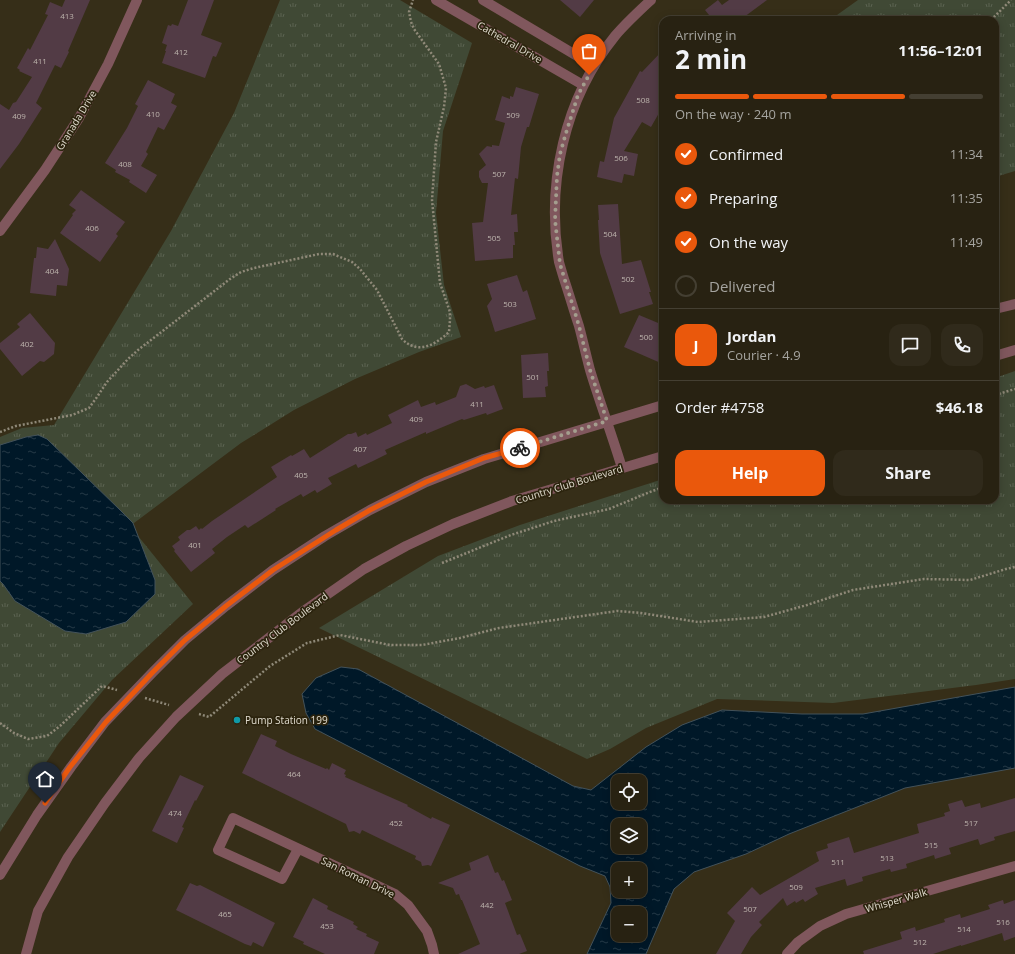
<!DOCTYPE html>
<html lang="en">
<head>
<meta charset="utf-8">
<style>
  :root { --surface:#282212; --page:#302a1b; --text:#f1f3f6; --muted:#a5a49f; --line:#443f32; --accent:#ea580c }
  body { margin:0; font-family:"Open Sans",sans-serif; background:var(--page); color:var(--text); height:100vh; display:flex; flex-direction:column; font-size:15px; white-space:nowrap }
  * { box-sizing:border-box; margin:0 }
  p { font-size:13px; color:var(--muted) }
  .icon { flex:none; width:22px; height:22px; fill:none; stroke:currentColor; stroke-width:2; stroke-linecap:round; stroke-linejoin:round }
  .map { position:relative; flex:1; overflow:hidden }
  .sheet { position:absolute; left:659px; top:16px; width:340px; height:488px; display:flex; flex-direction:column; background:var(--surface); border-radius:12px; box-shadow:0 2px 10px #0003,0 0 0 1px var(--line) }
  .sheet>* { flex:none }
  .fabs { position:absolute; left:611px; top:774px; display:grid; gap:8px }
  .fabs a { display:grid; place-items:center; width:36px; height:36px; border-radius:8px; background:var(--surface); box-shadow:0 2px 10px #0003,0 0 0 1px var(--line); font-size:20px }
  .pin { position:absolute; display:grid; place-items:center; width:34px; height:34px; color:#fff; margin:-41px -17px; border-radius:50% 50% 50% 0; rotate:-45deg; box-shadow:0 0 4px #0007 }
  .pin .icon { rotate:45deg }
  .courier { position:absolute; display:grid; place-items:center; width:40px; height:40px; margin:-20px; border:3px solid #ea580c; border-radius:50%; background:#fff; color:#222; box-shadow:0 1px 5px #0007 }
  .headline em { font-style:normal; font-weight:700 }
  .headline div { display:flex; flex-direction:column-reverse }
  .headline { display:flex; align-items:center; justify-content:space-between; height:68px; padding:0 16px }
  h1 { font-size:26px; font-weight:700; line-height:30px }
  .bar { display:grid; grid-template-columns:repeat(4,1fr); gap:6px 4px; align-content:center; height:48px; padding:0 16px }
  .bar i { height:5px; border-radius:3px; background:var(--line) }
  .bar .on { background:var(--accent) }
  .bar p { grid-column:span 4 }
  .line { display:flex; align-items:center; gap:10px; padding:0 16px; border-top:1px solid var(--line) }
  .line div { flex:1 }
  .round { display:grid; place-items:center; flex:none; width:42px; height:42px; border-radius:12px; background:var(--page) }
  ol { padding:0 16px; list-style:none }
  li { display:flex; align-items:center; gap:12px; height:44px }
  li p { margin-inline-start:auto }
  li .icon { padding:4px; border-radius:50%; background:var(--accent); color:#fff; stroke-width:4 }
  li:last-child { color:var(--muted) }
  li i { width:22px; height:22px; border:2px solid var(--line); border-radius:50% }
  .cta { display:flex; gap:8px; margin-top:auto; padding:8px 16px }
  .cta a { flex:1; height:46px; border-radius:12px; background:var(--accent); color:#fff; font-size:16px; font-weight:700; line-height:46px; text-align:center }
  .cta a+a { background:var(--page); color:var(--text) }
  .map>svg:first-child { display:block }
  .grass { fill:url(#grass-tufts) }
  .water { fill:url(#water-ripples); stroke:#43525a; fill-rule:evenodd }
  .building { fill:#523b45 }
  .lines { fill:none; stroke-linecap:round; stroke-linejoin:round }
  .path { stroke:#8f8978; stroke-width:2.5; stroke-dasharray:2 2; stroke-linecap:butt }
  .minor { stroke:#80575d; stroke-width:10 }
  .tertiary { stroke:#80575d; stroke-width:10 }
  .done { stroke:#a49e8e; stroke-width:4; stroke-dasharray:0 7.2 }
  .route { stroke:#ea580c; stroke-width:5 }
  .culture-dot { fill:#0f9aa8; stroke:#2c240e; stroke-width:1.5 }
  .labels { text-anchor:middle; stroke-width:3.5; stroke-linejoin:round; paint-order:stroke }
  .number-label { font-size:8px; fill:#bcb3ac }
  .street-label { font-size:10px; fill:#e0dbce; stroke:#2c240e }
  .poi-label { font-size:10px; fill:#e0dbce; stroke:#2c240e; text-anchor:start }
</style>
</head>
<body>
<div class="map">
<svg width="1015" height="954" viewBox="0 0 1015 954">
  <defs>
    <pattern id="grass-tufts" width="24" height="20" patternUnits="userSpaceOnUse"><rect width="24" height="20" fill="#404935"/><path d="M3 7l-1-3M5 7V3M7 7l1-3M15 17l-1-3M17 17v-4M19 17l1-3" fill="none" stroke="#5b6351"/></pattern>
    <pattern id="water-ripples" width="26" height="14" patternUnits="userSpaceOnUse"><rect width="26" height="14" fill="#001828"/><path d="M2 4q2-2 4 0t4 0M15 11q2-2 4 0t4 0" fill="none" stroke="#253946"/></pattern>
  </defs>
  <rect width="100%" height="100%" fill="#362e18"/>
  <g class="grass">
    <polygon points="280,0 400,0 472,43 443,131 436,213 444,285 461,337 419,352 355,379 294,410 241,443 130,526 193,604 112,680 59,743 0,832 0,437 22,428 54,425 171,231 234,113"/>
    <polygon points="858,0 1015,0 1015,171 995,177 995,20 830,20"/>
    <polygon points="1015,371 1015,679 976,685 833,703 717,699 646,728 610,749 587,759 319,628 438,556 520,525 663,479 663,500 995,500 995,378"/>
  </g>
  <g class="water">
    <polygon points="38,435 47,439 120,510 133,523 155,580 155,594 126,622 86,634 65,631 15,601 3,584 0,581 0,445 26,437"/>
    <path d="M341 667 358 669 573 786 591 790 646 747 682 725 722 710 802 714H863L1015 687V768L905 788 789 834 746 854 694 872 674 889 646 954H587L611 903 610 887 605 876 580 866 315 729 306 713 302 694 316 678ZM618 781H640V803H618ZM618 825H640V847H618ZM618 869H640V891H618ZM618 913H640V935H618Z"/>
  </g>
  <g class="building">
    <polygon points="65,0 90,0 68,51 69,52 61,68 55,65 36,103 42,108 19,144 0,169 0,104 9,110 13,103 16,102 32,77 19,71 20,70 17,68 28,48 30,50 48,15 45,14 50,2 62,7"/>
    <polygon points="188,0 214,0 201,35 222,43 216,57 213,56 205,78 162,63 166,51 165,51 167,45 162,43 168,25 171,26 172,24 178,26"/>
    <polygon points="560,0 594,0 580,17"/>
    <polygon points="718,0 722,5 729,0 767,0 740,20 702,20 709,15 705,10"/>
    <polygon points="663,50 663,106 651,127 642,122 624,151 638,154 634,176 624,174 622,183 597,177 600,161 604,162 614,118 640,71 642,72"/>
    <polygon points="148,80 175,94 171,103 177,106 164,130 158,127 146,152 148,154 141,166 157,175 146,193 129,182 130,180 115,172 116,170 105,163 127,128 138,106 135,104"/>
    <polygon points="516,87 539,94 529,127 527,127 521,147 518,179 515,178 511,215 517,214 518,232 514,232 515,245 513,245 513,258 475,261 472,223 483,222 488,183 482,183 479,177 479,171 486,165 479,154 487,146 492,147 492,145 499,146 505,123 495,120 502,96 510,99 510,96 513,97"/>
    <polygon points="81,190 125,222 116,234 118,236 100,262 60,233 73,215 72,214 76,210 69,205"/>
    <polygon points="618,204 622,264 641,260 651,292 649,292 653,304 620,314 600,253 598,220 599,220 598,205"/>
    <polygon points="55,239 69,269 67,286 57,285 56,296 30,293 34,258 36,258 37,247 48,249"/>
    <polygon points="517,275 523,292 527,290 536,319 495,332 487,306 492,299 487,284"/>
    <polygon points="30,313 55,343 54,354 44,362 40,361 22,376 0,349 0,343 20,327 17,324"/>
    <polygon points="639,315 663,325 663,364 624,347"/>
    <polygon points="548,353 549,371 547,371 548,386 545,387 546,397 523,398 521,355"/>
    <polygon points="466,384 475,389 484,386 485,388 494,385 503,409 487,415 486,413 464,420 462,419 426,434 426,432 385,450 387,454 373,461 358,468 356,464 328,478 332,484 317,493 315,490 303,497 301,494 275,509 276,510 248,528 245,525 227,537 212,549 215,553 191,572 174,551 175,550 172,546 180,540 178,537 187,530 190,530 196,526 199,530 201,528 202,529 212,521 277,477 271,467 291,455 292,456 304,449 310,458 348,434 351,434 356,432 358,437 366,433 367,435 392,423 388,415 418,400 421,407 435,402 436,405 456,397 460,386"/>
    <polygon points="261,734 277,741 275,746 291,754 326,769 327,768 329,770 332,763 346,770 344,774 346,775 345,777 408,805 407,806 431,819 432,817 450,825 431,866 428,865 422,866 421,862 415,859 416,856 362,830 360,834 354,831 349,832 346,824 242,773"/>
    <polygon points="180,775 204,786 196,801 195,800 182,827 184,828 177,843 152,831"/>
    <polygon points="1015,798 1015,831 994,837 995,840 980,845 978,839 949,848 951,854 935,859 934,855 906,864 907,868 891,872 890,869 862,877 863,881 847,886 845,879 815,888 818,894 805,902 803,899 796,903 795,901 787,906 783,898 759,922 762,925 751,937 741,954 716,954 735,921 727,913 752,887 760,895 786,880 819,861 816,852 828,848 827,844 849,837 854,853 919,833 917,824 945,816 944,813 950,811 948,804 962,800 965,807 980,803 981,808"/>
    <polygon points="488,855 495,873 498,872 502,881 504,880 512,900 505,903 517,935 520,934 527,951 519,954 458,954 480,944 462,900 461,900 459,894 456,895 453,888 438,883 471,870 469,863"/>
    <polygon points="190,883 197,886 200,885 275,923 263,947 253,942 251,946 245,944 176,910"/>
    <polygon points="313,898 328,906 327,909 354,922 353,924 358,927 356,929 367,934 366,936 379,942 374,954 325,954 303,944 304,942 293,937"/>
    <polygon points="1003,900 1004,904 1015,900 1015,937 1004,941 1002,933 961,946 961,945 933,954 864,954 863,951 902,939 900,932 915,927 916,931 945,922 944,919 960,914 961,918 990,909 988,905"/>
  </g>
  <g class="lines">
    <g class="path">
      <polyline points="991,20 1011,0"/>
      <polyline points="995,395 1015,389"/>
      <path d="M0 432 16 426 72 415 89 408 97 397 107 382 128 359 138 350 230 279 241 272 254 268 319 254H333L352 262 360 269 377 290 402 339C418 355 435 345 449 332L450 320V312L440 283 432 200 436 142 444 107 446 88 439 64 414 29 411 22 409 12 413 0"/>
      <polyline points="442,563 511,535 554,521 609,509 645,494 663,487"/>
      <polyline points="145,698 169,705"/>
      <polyline points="199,714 209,717 270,666 307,643 340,635 390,645 422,645 460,638 499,628 617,611 641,613 698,622 764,617 807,605 853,590 885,585 924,579 970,580 1006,569 1015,567"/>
      <polyline points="0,723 14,733 28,739 47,736 60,726 102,686 117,690"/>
    </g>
    <g class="minor">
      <polyline points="436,0 583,85"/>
      <polyline points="483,0 594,66"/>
      <polyline points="0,231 45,170 79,118 108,64 137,0"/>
      <path d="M622 468C612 435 600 403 590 370 586 355 583 341 579 326 574 311 570 297 565 282 563 276 561 269 559 262 546 184 564 99 615 36 626 23 638 12 651 0"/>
      <polyline points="298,849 282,879 218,850 233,818 395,894 408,905 427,931 432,945 434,954"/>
      <polyline points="787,954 798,942 820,926 846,914 1015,866"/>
    </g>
    <g class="tertiary">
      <polyline points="995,309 1015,304"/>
      <polyline points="995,356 1015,350"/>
      <polyline points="0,875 37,815 71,767 105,722 153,672 185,640 226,606 273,570 325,536 370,510 426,482 484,459 663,405"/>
      <polyline points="26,954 38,911 68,857 105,803 139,758 176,717 222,674 305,610 364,569 406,546 453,524 512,501 663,456"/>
    </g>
  </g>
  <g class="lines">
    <polyline class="done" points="520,448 607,421 590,370 579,326 560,264 555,220 557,176 560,154 566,133 578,95 589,75"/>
    <polyline class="route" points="45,803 70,767 106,722 153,672 185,640 226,606 273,570 336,530 370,510 426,482 484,458 520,448"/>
  </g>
  <circle class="culture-dot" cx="237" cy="720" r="4"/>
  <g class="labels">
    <g class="number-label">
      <text x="67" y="19">413</text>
      <text x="181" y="55">412</text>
      <text x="40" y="64">411</text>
      <text x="643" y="103">508</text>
      <text x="153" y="117">410</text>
      <text x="513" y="118">509</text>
      <text x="19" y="119">409</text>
      <text x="621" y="161">506</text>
      <text x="125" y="167">408</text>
      <text x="499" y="177">507</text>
      <text x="92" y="231">406</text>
      <text x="610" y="237">504</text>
      <text x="494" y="241">505</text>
      <text x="52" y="274">404</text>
      <text x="628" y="282">502</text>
      <text x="510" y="307">503</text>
      <text x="646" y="340">500</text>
      <text x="27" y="347">402</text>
      <text x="533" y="380">501</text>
      <text x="477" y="407">411</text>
      <text x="416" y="422">409</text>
      <text x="360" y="452">407</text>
      <text x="301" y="478">405</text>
      <text x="195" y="548">401</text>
      <text x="294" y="777">464</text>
      <text x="175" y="816">474</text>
      <text x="396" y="826">452</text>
      <text x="971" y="826">517</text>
      <text x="931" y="848">515</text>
      <text x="887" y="861">513</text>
      <text x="838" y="865">511</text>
      <text x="796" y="890">509</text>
      <text x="487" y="908">442</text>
      <text x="750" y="912">507</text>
      <text x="225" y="917">465</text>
      <text x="1003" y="925">516</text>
      <text x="327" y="929">453</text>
      <text x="964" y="932">514</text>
      <text x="920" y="945">512</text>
    </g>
    <g class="street-label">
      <text transform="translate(510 42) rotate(30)" y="4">Cathedral Drive</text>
      <text transform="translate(76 120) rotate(-59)" y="4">Granada Drive</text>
      <text transform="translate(569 484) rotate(-17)" y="4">Country Club Boulevard</text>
      <text transform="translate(282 628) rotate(-37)" y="4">Country Club Boulevard</text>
      <text transform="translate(358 877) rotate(26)" y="4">San Roman Drive</text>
      <text transform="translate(896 900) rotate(-16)" y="4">Whisper Walk</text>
    </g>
    <g class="poi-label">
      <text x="245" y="724">Pump Station 199</text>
    </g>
  </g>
</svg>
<div class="fabs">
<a><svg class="icon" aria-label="locate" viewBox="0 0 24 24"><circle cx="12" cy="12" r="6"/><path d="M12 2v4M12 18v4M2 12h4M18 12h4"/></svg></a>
<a><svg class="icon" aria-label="layers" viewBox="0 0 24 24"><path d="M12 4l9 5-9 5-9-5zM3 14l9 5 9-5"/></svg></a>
<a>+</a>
<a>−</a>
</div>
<div class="pin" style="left:589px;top:75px;background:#ea580c"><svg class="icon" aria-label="bag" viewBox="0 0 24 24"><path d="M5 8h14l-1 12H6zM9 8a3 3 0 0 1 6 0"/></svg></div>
<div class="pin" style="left:45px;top:803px;background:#1f2937"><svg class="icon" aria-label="home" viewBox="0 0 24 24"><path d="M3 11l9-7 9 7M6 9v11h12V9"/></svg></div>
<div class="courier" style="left:520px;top:448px"><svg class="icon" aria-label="bike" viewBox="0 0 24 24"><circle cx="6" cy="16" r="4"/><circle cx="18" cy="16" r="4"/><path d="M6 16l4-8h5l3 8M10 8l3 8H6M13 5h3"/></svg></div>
<section class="sheet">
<div class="headline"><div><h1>2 min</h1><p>Arriving in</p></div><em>11:56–12:01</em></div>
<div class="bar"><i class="on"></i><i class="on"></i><i class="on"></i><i></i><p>On the way · 240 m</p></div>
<ol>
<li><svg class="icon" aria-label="check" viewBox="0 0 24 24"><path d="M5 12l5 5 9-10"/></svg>Confirmed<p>11:34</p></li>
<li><svg class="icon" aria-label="check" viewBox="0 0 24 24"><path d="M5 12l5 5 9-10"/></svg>Preparing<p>11:35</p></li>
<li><svg class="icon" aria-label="check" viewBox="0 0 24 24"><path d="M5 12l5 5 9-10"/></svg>On the way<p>11:49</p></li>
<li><i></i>Delivered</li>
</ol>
<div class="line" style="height:72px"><b class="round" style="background:var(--accent);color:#fff">J</b><div><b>Jordan</b><p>Courier · 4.9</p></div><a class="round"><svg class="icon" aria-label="chat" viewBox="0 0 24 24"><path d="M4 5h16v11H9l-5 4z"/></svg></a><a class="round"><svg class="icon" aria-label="phone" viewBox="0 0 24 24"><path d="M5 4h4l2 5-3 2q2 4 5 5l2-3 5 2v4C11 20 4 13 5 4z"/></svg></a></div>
<div class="line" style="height:52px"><div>Order #4758</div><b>$46.18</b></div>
<div class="cta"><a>Help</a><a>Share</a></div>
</section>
</div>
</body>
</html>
